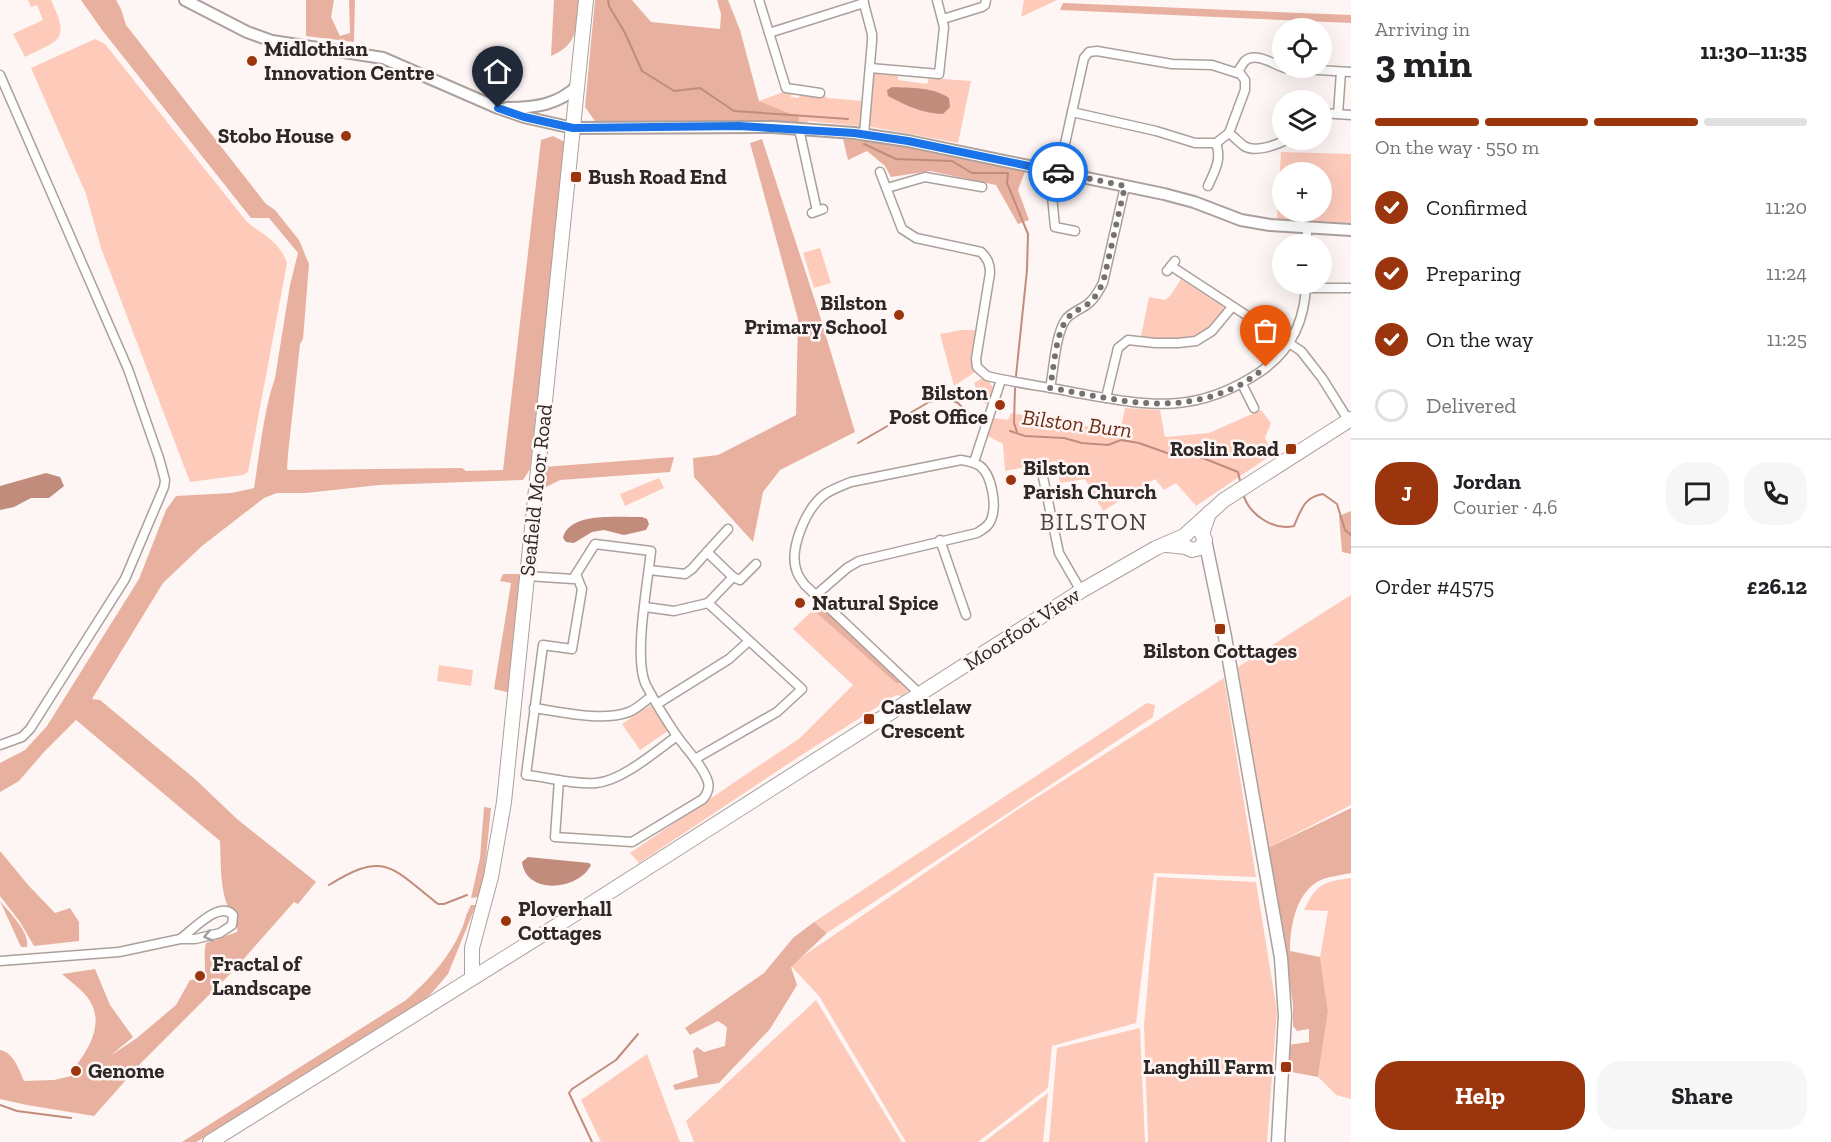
<!DOCTYPE html>
<html lang="en">
<head>
<meta charset="utf-8">
<style>
  :root { --surface:#fff; --page:#f6f6f6; --text:#202124; --muted:#757577; --line:#e0e0e0; --accent:#9b350e }
  body { margin:0; font-family:"Zilla Slab",serif; background:var(--page); color:var(--text); height:100vh; display:flex; flex-direction:column; font-size:22px; white-space:nowrap }
  * { box-sizing:border-box; margin:0 }
  p { font-size:20px; color:var(--muted) }
  .icon { flex:none; width:33px; height:33px; fill:none; stroke:currentColor; stroke-width:2; stroke-linecap:round; stroke-linejoin:round }
  .map { position:relative; flex:1; overflow:hidden }
  .panel { display:flex; flex-direction:column; background:var(--surface); width:480px }
  .panel>* { flex:none }
  .tools { position:absolute; left:1272px; top:18px; display:grid; gap:12px }
  .tools a { display:grid; place-items:center; width:60px; height:60px; border-radius:50%; background:var(--surface); box-shadow:0 6px 24px #0002; font-size:30px }
  .pin { position:absolute; display:grid; place-items:center; width:51px; height:51px; color:#fff; margin:-62px -26px; border-radius:50% 50% 50% 0; rotate:-45deg; box-shadow:0 0 6px #0007 }
  .pin .icon { rotate:45deg }
  .courier { position:absolute; display:grid; place-items:center; width:60px; height:60px; margin:-30px; border:4px solid #1a73e8; border-radius:50%; background:#fff; color:#222; box-shadow:0 2px 8px #0007 }
  .summary em { font-style:normal; font-weight:700 }
  .summary div { display:flex; flex-direction:column-reverse }
  .summary { display:flex; align-items:center; justify-content:space-between; height:102px; padding:0 24px }
  h1 { font-size:39px; font-weight:700; line-height:45px }
  .bar { display:grid; grid-template-columns:repeat(4,1fr); gap:9px 6px; align-content:center; height:72px; padding:0 24px }
  .bar i { height:8px; border-radius:4px; background:var(--line) }
  .bar .on { background:var(--accent) }
  .bar p { grid-column:span 4 }
  .line { display:flex; align-items:center; gap:15px; padding:0 24px; border-top:2px solid var(--line) }
  .line div { flex:1 }
  .round { display:grid; place-items:center; flex:none; width:63px; height:63px; border-radius:24px; background:var(--page) }
  ol { padding:0 24px; list-style:none }
  li { display:flex; align-items:center; gap:18px; height:66px }
  li p { margin-inline-start:auto }
  li .icon { padding:6px; border-radius:50%; background:var(--accent); color:#fff; stroke-width:4 }
  li:last-child { color:var(--muted) }
  li i { width:33px; height:33px; border:3px solid var(--line); border-radius:50% }
  .action { display:flex; gap:12px; margin-top:auto; padding:12px 24px }
  .action a { flex:1; height:69px; border-radius:24px; background:var(--accent); color:#fff; font-size:24px; font-weight:700; line-height:69px; text-align:center }
  .action a+a { background:var(--page); color:var(--text) }
  main { display:flex; flex:1; min-height:0 }
  .map>svg:first-child { display:block }
  .green { fill:#fecbbb; fill-rule:evenodd }
  .forest { fill:#e7b09f }
  .water { fill:#c18c7c }
  .lines { fill:none; stroke-linecap:round; stroke-linejoin:round }
  .stream { stroke:#c18c7c; stroke-width:2 }
  .minor-casing { stroke:#aba09c; stroke-width:11 }
  .tertiary-casing { stroke:#aba09c; stroke-width:14 }
  .secondary-casing { stroke:#aba09c; stroke-width:15 }
  .primary-casing { stroke:#aba09c; stroke-width:16 }
  .minor { stroke:#fff; stroke-width:8 }
  .tertiary { stroke:#fff; stroke-width:10 }
  .secondary { stroke:#fff; stroke-width:12 }
  .primary { stroke:#fff; stroke-width:14 }
  .oneway { stroke:#a09e9e }
  .done { stroke:#76706f; stroke-width:6; stroke-dasharray:0 10.8 }
  .route { stroke:#1a73e8; stroke-width:8 }
  .poi-dot { fill:#9b350e; stroke:#fef6f4; stroke-width:2 }
  .labels { text-anchor:middle; stroke-width:5; stroke-linejoin:round; paint-order:stroke }
  .poi-label { font-size:21px; font-weight:bold; fill:#2d2827; stroke:#fef6f4; text-anchor:start }
  .street-label { font-size:21px; fill:#2d2827; stroke:#fef6f4 }
  .water-label { font-size:22px; font-style:italic; fill:#6e2c16; stroke:#fef6f4 }
  .quarter-label { font-size:24px; letter-spacing:1.5px; fill:#4b413e; stroke:#fef6f4 }
</style>
</head>
<body>
<main>
<div class="map">
<svg width="1351" height="1142" viewBox="0 0 1351 1142">
  <rect width="100%" height="100%" fill="#fef6f4"/>
  <g class="green">
    <path d="M28 0H51C70 41 61 39 25 57L13 34 43 20 37 5 31 7Z"/>
    <polygon points="1024,0 1057,0 1021,17"/>
    <path d="M95 39 105 44 247 222C263 235 280 242 287 263L248 472 243 475 190 482 101 248 86 194 31 68Z"/>
    <polygon points="874,72 898,74 898,80 927,84 929,78 971,81 958,143 867,126"/>
    <polygon points="786,91 792,92 791,97 799,98 800,93 825,96 827,98 863,101 860,126 808,121 807,124 799,123 799,117 759,101"/>
    <path d="M1281 152 1351 154V223L1277 219ZM1322 172V212H1282V172Z"/>
    <polygon points="820,248 831,283 814,288 803,253"/>
    <path d="M1181 279 1216 302H1220L1225 310C1197 345 1186 341 1144 338L1141 336 1149 297 1165 300 1170 296Z"/>
    <polygon points="961,330 976,330 971,355 975,372 954,386 940,334"/>
    <polygon points="981,379 988,380 993,388 989,404 982,403 974,383"/>
    <polygon points="1125,408 1160,410 1165,437 1209,433 1261,410 1271,423 1265,438 1273,454 1196,506 1176,483 1164,490 1155,479 1103,511 1085,479 1060,483 1056,461 1005,471 1003,444 988,436 993,418 1008,420 1011,413 1120,432"/>
    <polygon points="659,478 664,488 625,506 620,494"/>
    <polygon points="1351,595 1351,805 1268,848 1238,667"/>
    <polygon points="813,610 896,683 900,679 908,687 908,691 902,696 896,695 800,756 639,863 630,853 800,738 853,685 793,629"/>
    <polygon points="439,665 473,670 471,686 437,681"/>
    <polygon points="1224,678 1256,877 1154,873 1136,1023 1052,1046 1048,1088 978,1142 906,1142 819,996 790,965 1020,808"/>
    <polygon points="1147,703 1155,705 1153,717 827,933 814,922"/>
    <polygon points="651,705 668,731 640,750 622,724"/>
    <polygon points="1157,877 1256,882 1277,1011 1267,1142 1148,1142 1144,1026"/>
    <path d="M1351 878V1099L1336 1095 1318 1077 1328 1011 1320 957 1328 911 1304 910C1317 884 1322 882 1351 878Z"/>
    <polygon points="816,1000 902,1142 694,1142 686,1121"/>
    <polygon points="1140,1028 1145,1142 1049,1142 1057,1048"/>
    <polygon points="647,1054 680,1142 601,1142 581,1100"/>
    <polygon points="1048,1093 1043,1142 984,1142"/>
  </g>
  <g class="forest">
    <path d="M81 0H116L121 9 126 25 266 204 275 210 299 240 309 264 303 339 300 344 288 454 287 469 289 470 462 468 466 471 503 470 541 140 553 136 565 142 530 469 523 480 379 485 306 493H277L264 498 202 546 163 583 92 699 100 700 195 779 237 819 316 882 298 904 294 902 233 971 141 1063 94 1116 27 1105 0 1099V1050C13 1052 19 1069 24 1081L54 1080 84 1073H81L75 1067C89 1049 104 1024 90 1001 83 990 71 982 62 974L95 969 110 1005 133 1037 110 1056 137 1038 176 1005 190 980 205 979C206 967 203 954 206 943L237 932C239 920 230 913 226 902 220 883 221 861 220 841L76 720 44 752 19 781 0 792V763L25 750 47 726 139 579 166 510 176 496 232 493 254 488C260 452 263 413 275 378L290 285 298 253 269 218H251L102 30Z"/>
    <polygon points="306,0 334,0 331,17 340,36 350,33 349,0 355,0 354,42 306,36"/>
    <path d="M554 0H579C576 28 579 44 551 56Z"/>
    <polygon points="595,0 632,0 651,22 720,29 721,14 717,0 728,0 740,30 759,101 799,117 799,123 597,124 585,107"/>
    <polygon points="1063,3 1351,15 1351,23 1060,10"/>
    <polygon points="762,139 819,313 855,432 780,470 763,492 753,542 694,477 693,458 718,455 796,415 798,319 750,143"/>
    <polygon points="843,139 887,144 1026,169 1018,190 1029,220 1018,224 996,185 930,171 891,177 885,166 867,151 848,160"/>
    <polygon points="674,457 670,472 560,480 542,489 544,467"/>
    <polygon points="1351,511 1351,554 1342,552 1339,516"/>
    <polygon points="503,574 522,574 511,693 494,689 511,583 500,581"/>
    <polygon points="812,597 900,679 900,683 896,683 813,610"/>
    <polygon points="484,807 491,808 484,877 478,897 471,898 480,858"/>
    <path d="M1351 808V873C1342 875 1332 876 1323 879 1296 890 1290 926 1290 951L1320 957 1328 1011 1318 1077 1286 1071 1288 1045 1309 1042V1029L1297 1031 1293 1026V1004L1268 848Z"/>
    <polygon points="0,851 29,886 55,913 70,908 79,922 79,941 34,946 20,922 0,896"/>
    <path d="M0 901C9 912 30 932 27 947H21Z"/>
    <path d="M471 905H476L448 974 430 995 403 1016 209 1135 196 1142H182L406 1000C430 979 451 956 463 926 465 919 467 912 471 905Z"/>
    <polygon points="814,922 827,933 791,967 797,985 770,1029 719,1083 675,1090 673,1085 698,1077 693,1051 697,1047 704,1052 725,1046 727,1027 718,1021 690,1035 685,1028 764,973 793,938"/>
  </g>
  <g class="water">
    <path d="M892 87C910 88 934 87 949 98L950 107 943 114C925 114 904 105 888 96L887 90Z"/>
    <polygon points="46,473 60,477 64,486 49,498 31,498 14,507 0,510 0,486"/>
    <path d="M642 517 647 519 649 524 646 530 624 535 604 530 592 532 574 543 566 542 563 538C569 511 620 518 642 517Z"/>
    <path d="M528 857 589 863 591 865C579 890 526 896 522 862Z"/>
  </g>
  <g class="lines">
    <g class="stream">
      <polyline points="608,0 609,6 625,33 642,71 674,91 700,88 734,111 848,119"/>
      <polyline points="864,144 896,159 952,161 972,173 1008,173 1007,183 1028,234 1027,270 1016,376"/>
      <polyline points="1015,388 1014,423 1017,432"/>
      <polyline points="1010,431 1025,436 1064,438 1082,443 1108,445 1121,440 1139,443 1167,453 1193,454 1238,472 1241,485"/>
      <polyline points="858,443 929,402 946,398 958,403 976,422"/>
      <path d="M1243 493C1248 514 1273 531 1294 526 1301 510 1304 497 1323 494L1337 504 1345 530 1351 535"/>
      <path d="M329 885C385 850 391 867 438 904H444L467 895"/>
      <polyline points="0,1105 17,1111 71,1118"/>
      <polyline points="592,1142 569,1093 572,1089 616,1060 638,1034"/>
    </g>
    <defs>
      <g id="minor">
        <polyline points="759,0 786,88 820,93"/>
        <polyline points="863,0 872,34 872,41 864,134"/>
        <polyline points="943,19 982,7 985,5 986,0"/>
        <polyline points="769,33 864,3"/>
        <polyline points="870,68 939,74 944,27 937,0"/>
        <polyline points="1285,68 1351,72"/>
        <polyline points="0,75 128,369 159,458 165,480 164,487 125,579 30,729 22,737 0,745"/>
        <polyline points="1072,112 1156,131 1195,143 1216,143 1229,133 1245,90 1245,80 1239,72"/>
        <polyline points="1322,113 1351,115"/>
        <polyline points="1338,114 1341,72"/>
        <polyline points="799,129 817,211"/>
        <path d="M1229 133C1234 137 1239 142 1244 146 1255 153 1276 145 1286 140"/>
        <path d="M1062 157 1084 58 1089 52 1097 51 1172 64 1212 65 1237 73C1240 69 1242 64 1245 61 1255 52 1272 63 1282 67"/>
        <path d="M880 172 902 229 916 238 981 252C988 259 990 264 990 273L976 359 977 367 987 376C1015 383 1043 386 1072 392 1145 405 1193 417 1260 372 1291 351 1305 321 1306 284"/>
        <polyline points="1057,172 1052,196 1055,227 1075,231"/>
        <path d="M1208 186C1215 170 1222 160 1216 143"/>
        <polyline points="887,188 925,177 982,187"/>
        <polyline points="812,213 823,209"/>
        <polyline points="1307,244 1307,228"/>
        <polyline points="1171,266 1301,351 1322,378 1349,421"/>
        <polyline points="1167,271 1175,261"/>
        <polyline points="1306,288 1349,288"/>
        <polyline points="1242,384 1254,408"/>
        <path d="M1050 388C1054 369 1055 335 1066 319 1073 311 1082 309 1089 303 1096 297 1099 290 1103 283L1125 186"/>
        <polyline points="1106,398 1118,348 1128,340 1155,343 1178,343 1196,341 1212,331 1232,307"/>
        <polyline points="974,462 1001,380"/>
        <polyline points="1043,477 1059,553 1081,591"/>
        <polyline points="940,540 966,615"/>
        <polyline points="707,552 728,529"/>
        <path d="M576 574 582 589 572 649 543 645 526 775C548 777 573 785 596 783 622 781 656 751 677 736"/>
        <path d="M527 576 573 579 595 544 651 551C648 581 633 659 646 685 655 702 666 720 677 736 686 749 704 767 708 782 710 789 707 794 703 799L632 842 555 837 559 780"/>
        <polyline points="733,577 740,580 756,564"/>
        <path d="M816 595 847 568 859 561 977 533C983 529 988 527 991 520 997 506 992 475 980 466 974 462 968 461 961 460L851 482C841 486 833 489 825 494 806 508 788 550 797 572 798 576 802 581 805 585L920 694"/>
        <polyline points="645,607 674,611 708,603 733,577 707,552 692,569 685,574 649,570"/>
        <polyline points="657,704 729,659 749,641"/>
        <path d="M534 708C562 712 602 722 629 712 637 709 645 701 652 696"/>
        <polyline points="695,759 777,712 802,689 708,603"/>
        <path d="M0 961 119 952 180 939H195L220 933 232 925 233 915C219 900 193 930 180 939"/>
      </g>
      <g id="tertiary">
        <polyline points="185,0 247,32 272,41 383,58 498,108 524,117 573,128 773,127 854,133 908,141 1164,194 1194,202 1241,220 1270,225 1351,230"/>
        <path d="M507 108C534 108 559 105 578 85"/>
      </g>
      <polyline id="secondary" points="1205,540 1225,637 1281,958 1285,1016 1278,1142"/>
      <g id="primary">
        <polyline points="1167,545 1186,547 1192,550 1200,548 1205,540 1202,534 1209,513"/>
        <polyline points="472,976 472,948 491,877 504,802 586,0"/>
        <polyline points="210,1142 553,928 1081,591 1156,548 1184,536 1224,500 1351,419"/>
      </g>
    </defs>
    <use href="#minor" class="minor-casing"/>
    <use href="#tertiary" class="tertiary-casing"/>
    <use href="#secondary" class="secondary-casing"/>
    <use href="#primary" class="primary-casing"/>
    <use href="#minor" class="minor"/>
    <use href="#tertiary" class="tertiary"/>
    <use href="#secondary" class="secondary"/>
    <use href="#primary" class="primary"/>
  </g>
  <defs><path id="oneway-chevron" d="M-2-3.5L2.5 0L-2 3.5" fill="none" stroke-width="1.6" stroke-linecap="round" stroke-linejoin="round" transform="scale(1.5)"/></defs>
  <use class="oneway" href="#oneway-chevron" transform="translate(208 936) rotate(167)"/>
  <g class="lines">
    <path class="done" d="M1058 172 1125 186 1103 283C1099 290 1096 297 1089 303 1082 309 1073 311 1067 319 1055 335 1054 369 1050 388 1118 399 1173 418 1240 385 1249 380 1258 373 1266 367"/>
    <polyline class="route" points="498,108 524,117 573,128 739,126 854,133 908,141 1058,172"/>
  </g>
  <g class="poi-dot">
    <circle cx="252" cy="61" r="6"/>
    <circle cx="346" cy="136" r="6"/>
    <rect x="570" y="171" width="12" height="12" rx="3"/>
    <circle cx="899" cy="315" r="6"/>
    <circle cx="1000" cy="405" r="6"/>
    <rect x="1285" y="443" width="12" height="12" rx="3"/>
    <circle cx="1011" cy="480" r="6"/>
    <circle cx="800" cy="603" r="6"/>
    <rect x="1214" y="623" width="12" height="12" rx="3"/>
    <rect x="863" y="713" width="12" height="12" rx="3"/>
    <circle cx="506" cy="921" r="6"/>
    <circle cx="200" cy="976" r="6"/>
    <rect x="1280" y="1061" width="12" height="12" rx="3"/>
    <circle cx="76" cy="1071" r="6"/>
  </g>
  <g class="labels">
    <g class="poi-label">
      <text x="264" y="56">Midlothian<tspan x="264" dy="24">Innovation Centre</tspan></text>
      <text x="334" y="143" text-anchor="end">Stobo House</text>
      <text x="588" y="184">Bush Road End</text>
      <text x="887" y="310" text-anchor="end">Bilston<tspan x="887" dy="24">Primary School</tspan></text>
      <text x="988" y="400" text-anchor="end">Bilston<tspan x="988" dy="24">Post Office</tspan></text>
      <text x="1279" y="456" text-anchor="end">Roslin Road</text>
      <text x="1023" y="475">Bilston<tspan x="1023" dy="24">Parish Church</tspan></text>
      <text x="812" y="610">Natural Spice</text>
      <text x="1220" y="658" text-anchor="middle">Bilston Cottages</text>
      <text x="881" y="714">Castlelaw<tspan x="881" dy="24">Crescent</tspan></text>
      <text x="518" y="916">Ploverhall<tspan x="518" dy="24">Cottages</tspan></text>
      <text x="212" y="971">Fractal of<tspan x="212" dy="24">Landscape</tspan></text>
      <text x="1274" y="1074" text-anchor="end">Langhill Farm</text>
      <text x="88" y="1078">Genome</text>
    </g>
    <g class="street-label">
      <text transform="translate(536 490) rotate(-84)" y="7">Seafield Moor Road</text>
      <text transform="translate(1022 629) rotate(-33)" y="7">Moorfoot View</text>
    </g>
    <g class="water-label">
      <text transform="translate(1077 423) rotate(7)" y="8">Bilston Burn</text>
    </g>
    <g class="quarter-label">
      <text x="1094" y="530">BILSTON</text>
    </g>
  </g>
</svg>
<div class="tools">
<a><svg class="icon" aria-label="locate" viewBox="0 0 24 24"><circle cx="12" cy="12" r="6"/><path d="M12 2v4M12 18v4M2 12h4M18 12h4"/></svg></a>
<a><svg class="icon" aria-label="layers" viewBox="0 0 24 24"><path d="M12 4l9 5-9 5-9-5zM3 14l9 5 9-5"/></svg></a>
<a>+</a>
<a>−</a>
</div>
<div class="pin" style="left:1266px;top:367px;background:#ea580c"><svg class="icon" aria-label="bag" viewBox="0 0 24 24"><path d="M5 8h14l-1 12H6zM9 8a3 3 0 0 1 6 0"/></svg></div>
<div class="pin" style="left:498px;top:108px;background:#1f2937"><svg class="icon" aria-label="home" viewBox="0 0 24 24"><path d="M3 11l9-7 9 7M6 9v11h12V9"/></svg></div>
<div class="courier" style="left:1058px;top:172px"><svg class="icon" aria-label="car" viewBox="0 0 24 24"><path d="M5 17H2v-5l4-1 3-4h7l3 4 3 1v5h-3M9 17h6M6 11h13"/><circle cx="7" cy="17" r="2"/><circle cx="17" cy="17" r="2"/></svg></div>
</div>
<section class="panel">
<div class="summary"><div><h1>3 min</h1><p>Arriving in</p></div><em>11:30–11:35</em></div>
<div class="bar"><i class="on"></i><i class="on"></i><i class="on"></i><i></i><p>On the way · 550 m</p></div>
<ol>
<li><svg class="icon" aria-label="check" viewBox="0 0 24 24"><path d="M5 12l5 5 9-10"/></svg>Confirmed<p>11:20</p></li>
<li><svg class="icon" aria-label="check" viewBox="0 0 24 24"><path d="M5 12l5 5 9-10"/></svg>Preparing<p>11:24</p></li>
<li><svg class="icon" aria-label="check" viewBox="0 0 24 24"><path d="M5 12l5 5 9-10"/></svg>On the way<p>11:25</p></li>
<li><i></i>Delivered</li>
</ol>
<div class="line" style="height:108px"><b class="round" style="background:var(--accent);color:#fff">J</b><div><b>Jordan</b><p>Courier · 4.6</p></div><a class="round"><svg class="icon" aria-label="chat" viewBox="0 0 24 24"><path d="M4 5h16v11H9l-5 4z"/></svg></a><a class="round"><svg class="icon" aria-label="phone" viewBox="0 0 24 24"><path d="M5 4h4l2 5-3 2q2 4 5 5l2-3 5 2v4C11 20 4 13 5 4z"/></svg></a></div>
<div class="line" style="height:78px"><div>Order #4575</div><b>£26.12</b></div>
<div class="action"><a>Help</a><a>Share</a></div>
</section>
</main>
</body>
</html>
